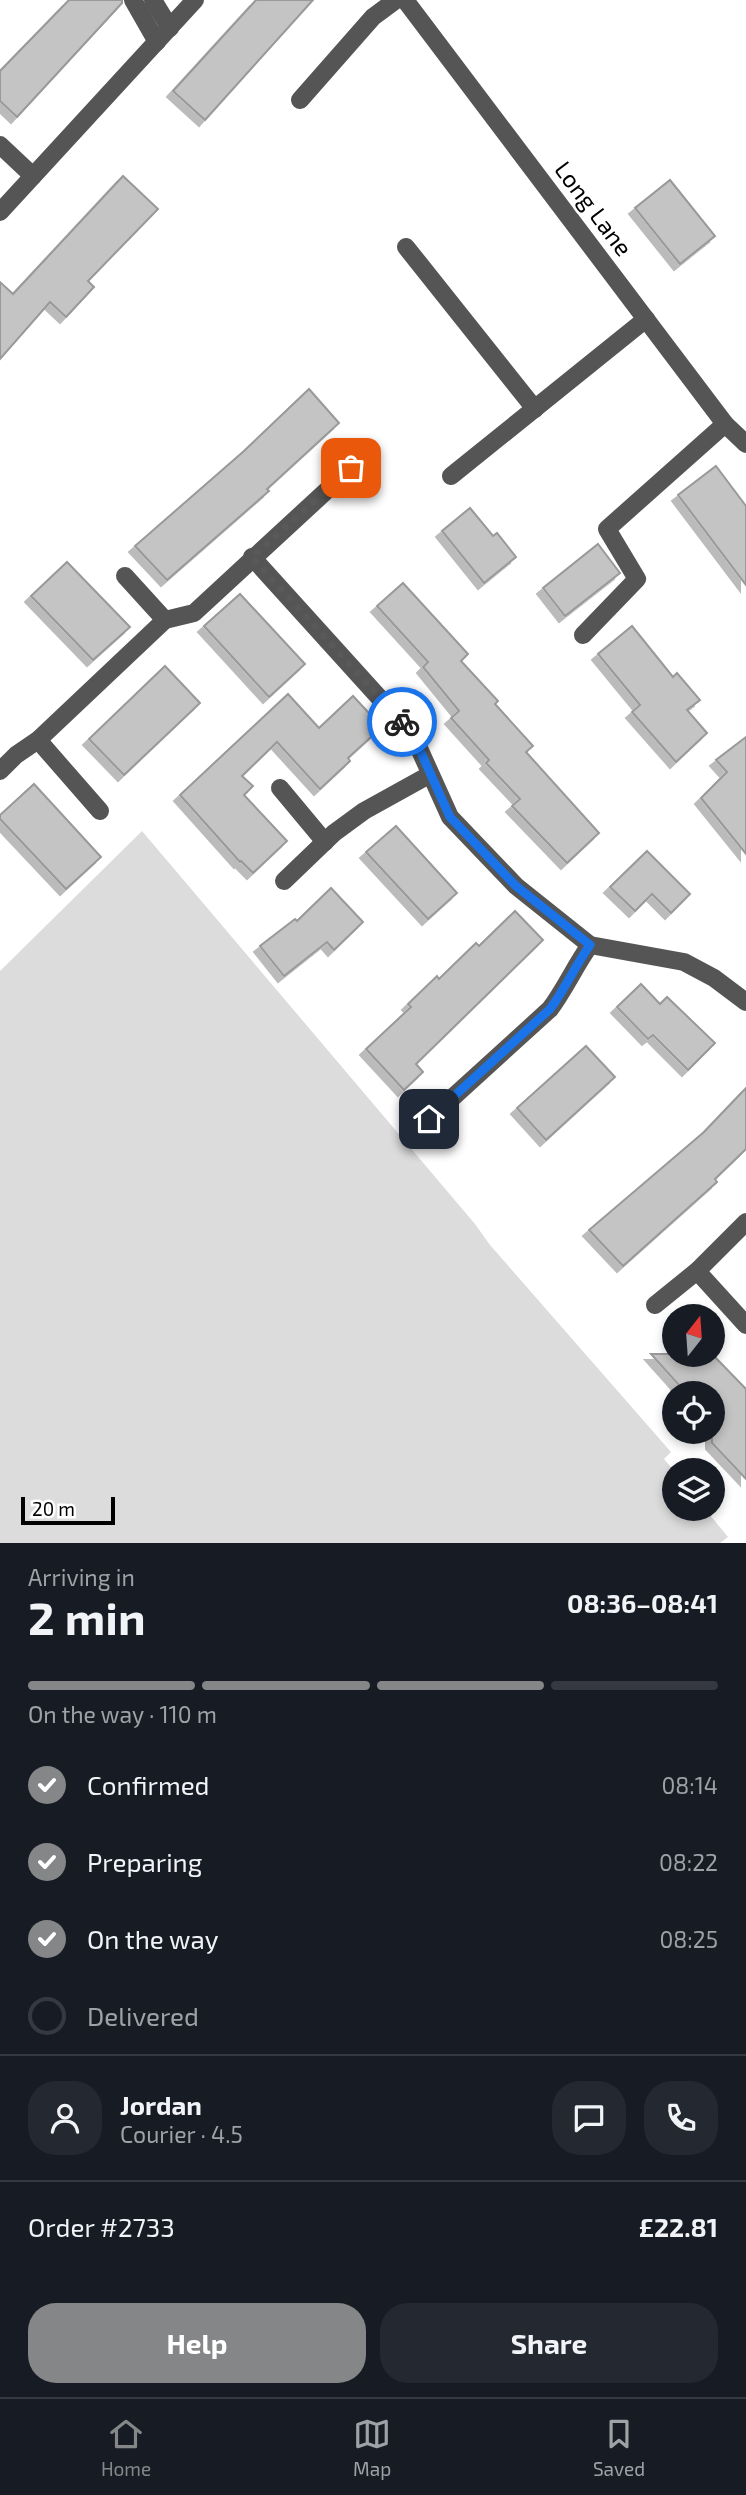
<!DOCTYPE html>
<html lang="en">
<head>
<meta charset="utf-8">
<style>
  :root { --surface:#171b24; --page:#242831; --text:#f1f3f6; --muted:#9ea1a6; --line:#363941; --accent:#858687 }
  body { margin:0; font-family:"Exo 2",sans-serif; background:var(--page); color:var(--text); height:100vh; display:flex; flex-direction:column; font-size:26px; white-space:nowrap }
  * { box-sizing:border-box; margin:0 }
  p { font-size:23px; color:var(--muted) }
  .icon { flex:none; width:38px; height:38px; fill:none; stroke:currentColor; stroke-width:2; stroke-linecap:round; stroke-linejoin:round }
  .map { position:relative; height:1543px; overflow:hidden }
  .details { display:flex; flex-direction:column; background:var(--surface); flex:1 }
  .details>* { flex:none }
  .needle { width:46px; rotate:17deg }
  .buttons { position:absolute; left:662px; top:1304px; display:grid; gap:14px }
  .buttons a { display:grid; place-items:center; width:63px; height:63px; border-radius:50%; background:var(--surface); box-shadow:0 4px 10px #0003; font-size:35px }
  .scale { position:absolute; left:21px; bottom:18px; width:94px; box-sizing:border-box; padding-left:7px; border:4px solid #000; border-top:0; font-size:19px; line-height:24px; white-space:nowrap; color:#000; -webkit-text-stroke:5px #fff; paint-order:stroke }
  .pin { position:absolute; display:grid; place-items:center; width:60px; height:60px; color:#fff; margin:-30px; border-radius:14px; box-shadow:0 4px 10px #0006 }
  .courier { position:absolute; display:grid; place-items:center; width:70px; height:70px; margin:-35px; border:5px solid #1a73e8; border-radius:50%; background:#fff; color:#222; box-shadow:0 2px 9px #0007 }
  .head em { font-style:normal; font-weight:700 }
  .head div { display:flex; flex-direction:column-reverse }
  .head { display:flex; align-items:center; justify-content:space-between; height:119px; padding:0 28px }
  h1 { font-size:46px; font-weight:700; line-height:52px }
  .bar { display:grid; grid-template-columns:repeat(4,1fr); gap:10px 7px; align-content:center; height:84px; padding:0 28px }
  .bar i { height:9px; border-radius:5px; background:var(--line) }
  .bar .selected { background:var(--accent) }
  .bar p { grid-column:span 4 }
  .line { display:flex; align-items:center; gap:18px; padding:0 28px; border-top:2px solid var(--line) }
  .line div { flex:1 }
  .round { display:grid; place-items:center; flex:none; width:74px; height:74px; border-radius:28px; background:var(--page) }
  ol { padding:0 28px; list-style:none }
  li { display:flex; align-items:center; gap:21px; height:77px }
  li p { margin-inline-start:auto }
  li .icon { padding:7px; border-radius:50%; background:var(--accent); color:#fff; stroke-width:4 }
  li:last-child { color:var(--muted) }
  li i { width:38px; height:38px; border:4px solid var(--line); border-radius:50% }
  .cta { display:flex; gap:14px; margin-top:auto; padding:14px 28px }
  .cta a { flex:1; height:80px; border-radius:28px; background:var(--accent); color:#fff; font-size:28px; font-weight:700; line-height:80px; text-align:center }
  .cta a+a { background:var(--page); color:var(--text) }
  .tab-bar { display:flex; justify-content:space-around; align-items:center; height:98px; border-top:2px solid var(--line); background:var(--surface); font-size:19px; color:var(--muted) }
  .tab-bar a { display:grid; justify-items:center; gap:4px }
  .tab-bar .selected { color:var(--accent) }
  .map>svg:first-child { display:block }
  .green { fill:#dcdcdc }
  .building { fill:#c4c4c4; stroke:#999; stroke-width:2; filter:url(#shadow) }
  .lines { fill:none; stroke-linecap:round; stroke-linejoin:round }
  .minor { stroke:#555; stroke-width:18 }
  .done { stroke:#595959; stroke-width:7; stroke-dasharray:0 12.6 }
  .route { stroke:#1a73e8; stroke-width:9 }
  .labels { text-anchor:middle; stroke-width:5; stroke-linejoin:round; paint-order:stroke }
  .street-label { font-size:24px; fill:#000; stroke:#fff }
</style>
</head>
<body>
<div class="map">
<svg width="746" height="1543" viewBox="0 0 746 1543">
  <defs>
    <filter id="shadow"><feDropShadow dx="-6" dy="6" stdDeviation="0" flood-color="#0004"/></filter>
  </defs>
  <rect width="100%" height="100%" fill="#fff"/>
  <polygon class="green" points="142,831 475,1224 490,1245 671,1452 664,1459 674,1471 674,1508 705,1509 728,1537 720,1543 0,1543 0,971"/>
  <g class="building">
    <polygon points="69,0 122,0 122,3 17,117 0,101 0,71"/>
    <polygon points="256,0 313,0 205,120 173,91"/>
    <polygon points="123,176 158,209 88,281 94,287 66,317 50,302 0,359 0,282 13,294"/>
    <polygon points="670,180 715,236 680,264 635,208"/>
    <polygon points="309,389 339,423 267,489 269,491 167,580 135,546 244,451"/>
    <polygon points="716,466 746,506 746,585 678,495"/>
    <polygon points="470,508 493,536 497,533 516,557 484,583 442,531"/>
    <polygon points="598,544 620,573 565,616 543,588"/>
    <polygon points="67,562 130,627 93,660 31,596"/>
    <polygon points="403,583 468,654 461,661 498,701 495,704 533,746 526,752 599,833 567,863 512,806 520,799 486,763 489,760 451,718 459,711 423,667 428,662 377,606"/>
    <polygon points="240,594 305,664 269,697 204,626"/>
    <polygon points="632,626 673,677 677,673 700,700 687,710 707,733 676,762 632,712 640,705 598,654"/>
    <polygon points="165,666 200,703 124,775 89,739"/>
    <polygon points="288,694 319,728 353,696 382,727 348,758 350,761 320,789 277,742 242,776 253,786 244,795 287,841 253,873 241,861 240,862 180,795"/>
    <polygon points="746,737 746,854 701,798 727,772 716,760"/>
    <polygon points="34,784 101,857 66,889 0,819 0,815"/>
    <polygon points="396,826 457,893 428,919 366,852"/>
    <polygon points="647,851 690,894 671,913 652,894 635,911 610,887"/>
    <polygon points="331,888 363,922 334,950 327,942 284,976 260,946 295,919 297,921"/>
    <polygon points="515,911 543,940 416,1064 423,1072 404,1090 366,1049 411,1007 408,1004 437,976 439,979 476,943 479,946"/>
    <polygon points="641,984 660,1004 667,997 715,1043 688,1070 653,1035 648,1039 617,1007"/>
    <polygon points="586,1046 615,1077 546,1140 517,1108"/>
    <polygon points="746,1088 746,1149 715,1179 717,1182 623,1266 589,1230 704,1132"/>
    <polygon points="651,1354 712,1354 746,1389 746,1479 712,1443 712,1393 686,1393"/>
  </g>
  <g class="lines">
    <g class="minor">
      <polyline points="133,0 157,42"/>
      <polyline points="153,0 170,28"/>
      <polyline points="405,0 725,424 746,444"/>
      <polyline points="300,100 373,17 396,0"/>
      <polyline points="0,145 33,176"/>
      <polyline points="0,212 195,0"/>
      <polyline points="406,247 535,409"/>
      <polyline points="451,476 646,319"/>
      <polyline points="252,557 413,735 450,817 516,886 590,945 684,962 714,978 746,1002"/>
      <polyline points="125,576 165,620"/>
      <polyline points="583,635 637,579 607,529 725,424"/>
      <polyline points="38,740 100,811"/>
      <polyline points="0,771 16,755 38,740 165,620 194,613 351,468"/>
      <polyline points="280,788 325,842"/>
      <polyline points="284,881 334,833 364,811 429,775"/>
      <path d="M429 1119 550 1009C565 989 575 966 590 945"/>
      <polyline points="746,1222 697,1271 746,1325"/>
      <polyline points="655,1305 697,1271"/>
    </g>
  </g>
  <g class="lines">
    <polyline class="done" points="351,468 252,557 402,722"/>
    <path class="route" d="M402 722 413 735 450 817 516 886 590 945C575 966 565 989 550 1009L429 1119"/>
  </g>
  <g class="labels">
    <g class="street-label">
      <text transform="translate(593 209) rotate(53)" y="8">Long Lane</text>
    </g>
  </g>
</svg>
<div class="buttons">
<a><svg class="needle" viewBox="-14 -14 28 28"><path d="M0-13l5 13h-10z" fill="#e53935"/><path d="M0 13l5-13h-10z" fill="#9ea1a6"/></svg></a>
<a><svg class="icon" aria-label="locate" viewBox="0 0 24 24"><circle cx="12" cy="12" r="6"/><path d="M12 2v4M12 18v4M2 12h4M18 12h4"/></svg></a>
<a><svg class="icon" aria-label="layers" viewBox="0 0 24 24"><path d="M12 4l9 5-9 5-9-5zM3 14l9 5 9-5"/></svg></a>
</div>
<div class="scale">20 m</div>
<div class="pin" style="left:351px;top:468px;background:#ea580c"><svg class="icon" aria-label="bag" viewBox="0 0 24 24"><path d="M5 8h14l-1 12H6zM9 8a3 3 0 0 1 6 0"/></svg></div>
<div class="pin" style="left:429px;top:1119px;background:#1f2937"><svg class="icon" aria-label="home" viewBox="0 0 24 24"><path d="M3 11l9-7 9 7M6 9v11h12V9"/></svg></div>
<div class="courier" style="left:402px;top:722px"><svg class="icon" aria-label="bike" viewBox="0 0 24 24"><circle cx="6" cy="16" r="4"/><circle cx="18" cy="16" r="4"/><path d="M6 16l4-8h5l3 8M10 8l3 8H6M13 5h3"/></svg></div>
</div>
<section class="details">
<div class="head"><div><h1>2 min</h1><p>Arriving in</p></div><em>08:36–08:41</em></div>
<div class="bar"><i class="selected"></i><i class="selected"></i><i class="selected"></i><i></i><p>On the way · 110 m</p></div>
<ol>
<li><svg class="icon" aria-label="check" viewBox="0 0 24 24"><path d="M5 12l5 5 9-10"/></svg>Confirmed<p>08:14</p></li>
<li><svg class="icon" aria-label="check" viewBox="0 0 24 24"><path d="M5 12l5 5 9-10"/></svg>Preparing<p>08:22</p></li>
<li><svg class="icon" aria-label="check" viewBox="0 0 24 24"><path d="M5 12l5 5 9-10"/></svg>On the way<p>08:25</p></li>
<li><i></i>Delivered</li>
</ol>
<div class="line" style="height:126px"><a class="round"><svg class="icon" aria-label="person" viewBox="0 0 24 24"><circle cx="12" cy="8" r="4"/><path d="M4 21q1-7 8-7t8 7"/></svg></a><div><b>Jordan</b><p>Courier · 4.5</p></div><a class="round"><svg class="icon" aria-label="chat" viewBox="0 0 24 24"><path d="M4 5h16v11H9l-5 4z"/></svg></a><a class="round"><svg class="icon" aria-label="phone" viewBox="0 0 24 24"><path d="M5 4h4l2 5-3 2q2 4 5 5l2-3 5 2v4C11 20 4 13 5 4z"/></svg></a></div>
<div class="line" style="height:91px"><div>Order #2733</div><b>£22.81</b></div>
<div class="cta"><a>Help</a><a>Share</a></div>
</section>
<nav class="tab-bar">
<a class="selected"><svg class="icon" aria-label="home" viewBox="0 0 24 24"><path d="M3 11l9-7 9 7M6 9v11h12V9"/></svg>Home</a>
<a><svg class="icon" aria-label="map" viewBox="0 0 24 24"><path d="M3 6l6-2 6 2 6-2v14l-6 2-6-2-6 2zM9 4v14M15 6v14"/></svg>Map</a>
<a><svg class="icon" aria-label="saved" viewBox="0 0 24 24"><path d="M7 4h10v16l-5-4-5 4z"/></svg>Saved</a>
</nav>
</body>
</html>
